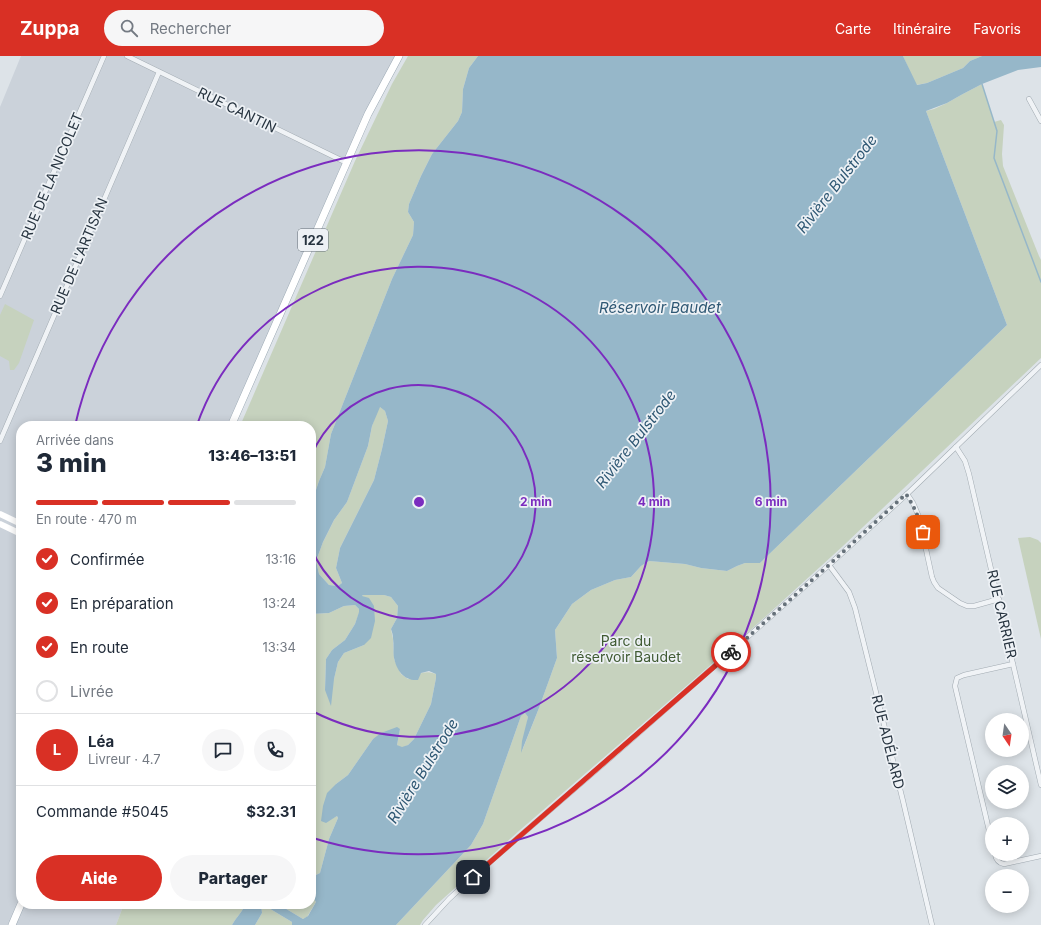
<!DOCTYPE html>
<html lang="fr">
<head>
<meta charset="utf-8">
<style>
  :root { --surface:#fff; --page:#f6f6f7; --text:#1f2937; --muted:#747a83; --line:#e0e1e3; --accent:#d93025 }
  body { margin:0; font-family:Inter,sans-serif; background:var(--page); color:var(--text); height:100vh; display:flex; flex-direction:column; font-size:15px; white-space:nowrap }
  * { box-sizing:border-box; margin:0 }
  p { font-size:13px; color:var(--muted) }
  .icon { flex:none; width:22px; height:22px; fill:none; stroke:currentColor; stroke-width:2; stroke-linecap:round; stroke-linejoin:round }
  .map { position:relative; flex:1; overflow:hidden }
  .details { position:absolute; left:16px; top:365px; width:300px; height:488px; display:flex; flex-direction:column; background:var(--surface); border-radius:16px; box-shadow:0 2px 10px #0003 }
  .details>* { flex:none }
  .needle { width:26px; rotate:167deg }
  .controls { position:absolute; left:985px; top:657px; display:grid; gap:8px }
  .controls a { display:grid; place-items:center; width:44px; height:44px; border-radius:50%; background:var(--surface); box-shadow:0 2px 10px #0003; font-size:20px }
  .pin { position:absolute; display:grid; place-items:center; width:34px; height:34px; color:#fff; margin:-17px; border-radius:8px; box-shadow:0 2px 6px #0006 }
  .courier { position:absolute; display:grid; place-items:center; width:40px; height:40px; margin:-20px; border:3px solid #d93025; border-radius:50%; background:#fff; color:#222; box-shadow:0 1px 5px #0007 }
  .head em { font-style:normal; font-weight:800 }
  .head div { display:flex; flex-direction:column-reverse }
  .head { display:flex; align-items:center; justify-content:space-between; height:68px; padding:0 20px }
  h1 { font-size:26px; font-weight:800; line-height:30px }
  .bar { display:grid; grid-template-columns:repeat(4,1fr); gap:6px 4px; align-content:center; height:48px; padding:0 20px }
  .bar i { height:5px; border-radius:3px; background:var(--line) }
  .bar .active { background:var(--accent) }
  .bar p { grid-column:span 4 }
  .line { display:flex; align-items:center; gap:10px; padding:0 20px; border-top:1px solid var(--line) }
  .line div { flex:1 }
  .round { display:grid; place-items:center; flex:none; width:42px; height:42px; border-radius:21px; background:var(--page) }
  ol { padding:0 20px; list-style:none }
  li { display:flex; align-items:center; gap:12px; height:44px }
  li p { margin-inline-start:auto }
  li .icon { padding:4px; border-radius:50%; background:var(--accent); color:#fff; stroke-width:4 }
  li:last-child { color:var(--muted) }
  li i { width:22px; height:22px; border:2px solid var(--line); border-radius:50% }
  .primary-button { display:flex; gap:8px; margin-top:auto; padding:8px 20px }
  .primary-button a { flex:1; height:46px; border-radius:24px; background:var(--accent); color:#fff; font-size:16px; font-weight:800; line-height:46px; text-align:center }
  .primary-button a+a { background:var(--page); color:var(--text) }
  header { display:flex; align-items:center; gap:24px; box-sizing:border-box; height:56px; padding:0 20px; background:var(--accent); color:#fff }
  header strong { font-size:19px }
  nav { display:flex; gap:22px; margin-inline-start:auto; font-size:14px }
  .search { width:280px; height:36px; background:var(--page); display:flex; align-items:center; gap:10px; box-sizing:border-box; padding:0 14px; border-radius:22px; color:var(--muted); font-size:15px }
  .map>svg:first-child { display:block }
  .built { fill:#cbd2da }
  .green { fill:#c6d2be }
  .water { fill:#96b7c9; fill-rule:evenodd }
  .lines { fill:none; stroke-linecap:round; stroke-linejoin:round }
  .stream { stroke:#96b7c9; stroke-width:1.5 }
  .street-casing { stroke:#a2abb2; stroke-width:5.5 }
  .primary-casing { stroke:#9ca9b4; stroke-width:8 }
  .street { stroke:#f0f3f6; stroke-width:4.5 }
  .secondary { stroke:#fff; stroke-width:6 }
  .primary { stroke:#fff; stroke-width:7 }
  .done { stroke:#66717a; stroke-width:4; stroke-dasharray:0 7.2 }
  .route { stroke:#d93025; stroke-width:5 }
  .ring { fill:none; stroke:#7b2cbf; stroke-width:2 }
  .labels { text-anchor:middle; stroke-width:3.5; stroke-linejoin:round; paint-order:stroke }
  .shield { fill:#edf1f5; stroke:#626c76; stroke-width:1 }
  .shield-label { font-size:13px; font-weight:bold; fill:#26333f }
  .street-label { font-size:14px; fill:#26333f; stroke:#edf1f5 }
  .park-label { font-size:14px; fill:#405b33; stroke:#edf1f5 }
  .water-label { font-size:15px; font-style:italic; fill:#2f5874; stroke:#edf1f5 }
  .centre { fill:#7b2cbf; stroke:#edf1f5; stroke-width:2 }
  .ring-label { font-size:12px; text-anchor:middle; font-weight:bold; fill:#7b2cbf; stroke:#edf1f5; stroke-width:3.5; stroke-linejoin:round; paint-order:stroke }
</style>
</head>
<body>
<header>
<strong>Zuppa</strong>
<div class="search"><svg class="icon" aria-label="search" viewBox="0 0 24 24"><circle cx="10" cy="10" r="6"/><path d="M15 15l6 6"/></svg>Rechercher</div>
<nav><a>Carte</a><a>Itinéraire</a><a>Favoris</a></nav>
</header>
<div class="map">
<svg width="1041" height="869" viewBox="0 0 1041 869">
  <rect width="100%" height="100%" fill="#dde3e8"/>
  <polygon class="built" points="21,0 399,0 368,58 231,370 21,370 21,848 124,848 116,869 0,869 0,51"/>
  <g class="green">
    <polygon points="408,0 478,0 469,12 463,33 462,56 458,65 432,98 421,120 409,148 408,156 414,166 413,179 392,223 331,378 325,411 319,425 311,449 311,370 240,370 355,105 392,28"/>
    <polygon points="903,0 982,0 970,5 963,12 927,27 916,29"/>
    <polygon points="982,28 994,66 1001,64 1004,69 1002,98 1003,110 1039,200 1041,204 1041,302 843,490 744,580 520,774 436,849 423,864 420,869 396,869 471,789 483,768 521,660 525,657 528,661 522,695 539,652 557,602 555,574 572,548 591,534 615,524 631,521 641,510 649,505 685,508 701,512 727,515 737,510 745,507 760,507 1007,269 926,55 934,53 947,47 961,39"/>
    <polygon points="5,248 34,264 19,307 14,314 10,314 9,305 0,300 0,259"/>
    <polygon points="379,350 385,355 388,365 382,393 374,424 340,492 336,512 342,527 338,530 329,529 319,518 316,505 323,486 334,464 347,446 368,390 372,370"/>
    <polygon points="1030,481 1038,484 1041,487 1041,583 1018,482"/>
    <path d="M367 538 384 539 391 541 398 550 397 562 391 573 393 583 394 603 401 618 408 623C419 618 424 614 436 618V622L431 648 414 683 408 689 402 692 397 689 400 673 373 683 348 719 336 728 326 766 337 760 338 762 329 783 320 817 316 819 311 818V558L329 557 344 550 355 549 359 553V557L355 568 345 584 332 594 326 603 325 634 334 623 338 606 344 597 364 589 362 540 363 539Z"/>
    <polygon points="311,840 313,841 316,846 307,861 303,863 278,848 311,848"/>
    <path d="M124 848H245C243 856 236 861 232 869H116Z"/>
    <polygon points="261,848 266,848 267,851 292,866 292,869 255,869 262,857"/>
  </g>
  <g class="water">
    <path d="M478 0H903L917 29 927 27 963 12 970 5 982 0H1041V11L1018 14 982 28 961 39 947 47 926 55 1007 269 760 507H745L737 510 727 515 701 512 685 508 649 505 641 510 631 521 615 524 591 534 572 548 555 574 557 602 539 652 521 697 522 685 528 661 525 657 521 660 483 768 471 789 396 869H292V866L267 851 266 848H278L303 863 308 860 316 846 313 841 311 840V818L316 819 320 817 329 783 338 762 337 760 326 767 321 765 323 750 327 737 336 728 348 719 373 683 381 677 397 671 400 673 397 689 402 691 408 689 414 683 431 648 436 622V618L429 615 421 617 418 624C404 625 397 615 394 602 393 596 394 589 393 582 393 579 392 576 391 573L397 562 398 550 391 541 384 539H363L362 540 369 542 374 550 375 565 371 582 364 589 344 597 338 606 334 623 331 650 325 634 326 603 332 594 345 584 355 568 359 556V553L355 549 344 550 329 557 311 558V449L319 425 325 411 331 378 392 223 413 179 414 166 408 156 409 148 421 120 432 98 458 65 462 56 463 33 469 12ZM380 351 385 355 388 365 382 393 374 424 340 492 336 512 342 527 338 530 329 529 319 518 316 505 323 486 334 464 347 446 368 390 372 370Z"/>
    <path d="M245 848H261L262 857 255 869H232C236 861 243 856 245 848Z"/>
  </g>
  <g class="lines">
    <polyline class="stream" points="982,28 997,75 994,102 1041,226"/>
    <defs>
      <g id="street">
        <polyline points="127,0 347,107"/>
        <polyline points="1029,43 1041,65"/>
        <polyline points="0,240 104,0"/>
        <polyline points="0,385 159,16"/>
        <polyline points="956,391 965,405 969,418 1041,729"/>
        <polyline points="907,438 913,447 919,461 932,521 934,526 938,532 960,547 967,550 974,550 999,543"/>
        <polyline points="829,509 849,536 855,552 903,745 932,869"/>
        <polyline points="992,787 955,630 957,622 964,619 1013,608"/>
        <path d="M995 798C996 804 998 807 1004 808L1041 800"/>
        <polyline points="425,869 449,843 475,819 624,690 829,509 907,438 1041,309"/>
      </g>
      <g id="primary">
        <polyline points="231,370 368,58 399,0"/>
        <polyline points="12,869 21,848"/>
      </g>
    </defs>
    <use href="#street" class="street-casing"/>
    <use href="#primary" class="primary-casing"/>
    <use href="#street" class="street"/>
    <g class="secondary">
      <polyline points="0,458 21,468"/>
      <polyline points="0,468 21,478"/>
    </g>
    <use href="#primary" class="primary"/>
  </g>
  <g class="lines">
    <path class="done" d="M731 596 829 509 906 438C914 450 919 462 923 476"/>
    <polyline class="route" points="473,821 731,596"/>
  </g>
  <g class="ring">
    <path d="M311 400A117 117 0 1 1 311 492"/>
    <path d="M197 369A235 235 0 1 1 312 655"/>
    <path d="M75 370A352 352 0 1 1 313 782"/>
  </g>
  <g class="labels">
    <rect class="shield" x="298" y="173" width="30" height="22" rx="3"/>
    <g class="shield-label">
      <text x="313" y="189">122</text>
    </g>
    <g class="street-label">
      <text transform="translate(237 54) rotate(26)" y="5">RUE CANTIN</text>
      <text transform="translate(52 120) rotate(-67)" y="5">RUE DE LA NICOLET</text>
      <text transform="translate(79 200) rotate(-67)" y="5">RUE DE L'ARTISAN</text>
      <text transform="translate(1002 558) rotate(77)" y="5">RUE CARRIER</text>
      <text transform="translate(888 686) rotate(76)" y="5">RUE ADÉLARD</text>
    </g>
    <g class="park-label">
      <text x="626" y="590">Parc du<tspan x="626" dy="16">réservoir Baudet</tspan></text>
    </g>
    <g class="water-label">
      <text transform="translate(837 128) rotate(-52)" y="5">Rivière Bulstrode</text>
      <text x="660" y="257">Réservoir Baudet</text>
      <text transform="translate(636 383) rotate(-52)" y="5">Rivière Bulstrode</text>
      <text transform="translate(423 715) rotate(-58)" y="5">Rivière Bulstrode</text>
    </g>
  </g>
  <circle cx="419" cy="446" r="6" class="centre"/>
  <g class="ring-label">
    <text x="536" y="450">2 min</text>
    <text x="654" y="450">4 min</text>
    <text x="771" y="450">6 min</text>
  </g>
</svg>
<div class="controls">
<a><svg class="needle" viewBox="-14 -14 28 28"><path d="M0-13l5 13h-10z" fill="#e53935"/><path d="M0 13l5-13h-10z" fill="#747a83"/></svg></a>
<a><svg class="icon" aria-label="layers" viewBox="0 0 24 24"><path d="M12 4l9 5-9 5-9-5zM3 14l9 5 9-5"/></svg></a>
<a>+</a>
<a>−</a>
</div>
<div class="pin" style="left:923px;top:476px;background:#ea580c"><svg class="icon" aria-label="bag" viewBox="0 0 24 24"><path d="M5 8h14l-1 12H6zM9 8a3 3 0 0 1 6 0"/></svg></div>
<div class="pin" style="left:473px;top:821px;background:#1f2937"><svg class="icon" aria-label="home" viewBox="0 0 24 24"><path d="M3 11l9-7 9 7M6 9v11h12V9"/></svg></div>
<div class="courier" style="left:731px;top:596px"><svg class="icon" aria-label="bike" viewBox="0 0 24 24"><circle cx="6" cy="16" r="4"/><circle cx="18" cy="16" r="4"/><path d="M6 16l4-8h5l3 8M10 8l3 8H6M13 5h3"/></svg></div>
<section class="details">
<div class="head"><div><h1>3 min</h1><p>Arrivée dans</p></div><em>13:46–13:51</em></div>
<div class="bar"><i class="active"></i><i class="active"></i><i class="active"></i><i></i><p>En route · 470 m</p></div>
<ol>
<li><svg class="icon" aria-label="check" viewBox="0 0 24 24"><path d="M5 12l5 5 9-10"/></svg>Confirmée<p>13:16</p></li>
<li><svg class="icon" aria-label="check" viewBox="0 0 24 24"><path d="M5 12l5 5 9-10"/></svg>En préparation<p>13:24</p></li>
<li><svg class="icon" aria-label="check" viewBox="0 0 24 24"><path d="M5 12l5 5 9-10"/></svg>En route<p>13:34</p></li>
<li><i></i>Livrée</li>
</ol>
<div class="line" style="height:72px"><b class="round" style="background:var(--accent);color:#fff">L</b><div><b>Léa</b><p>Livreur · 4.7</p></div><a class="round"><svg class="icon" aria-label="chat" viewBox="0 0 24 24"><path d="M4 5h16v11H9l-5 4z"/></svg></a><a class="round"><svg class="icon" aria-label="phone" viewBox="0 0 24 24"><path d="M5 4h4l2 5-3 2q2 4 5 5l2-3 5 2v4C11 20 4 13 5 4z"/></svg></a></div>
<div class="line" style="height:52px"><div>Commande #5045</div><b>$32.31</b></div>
<div class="primary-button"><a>Aide</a><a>Partager</a></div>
</section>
</div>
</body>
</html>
